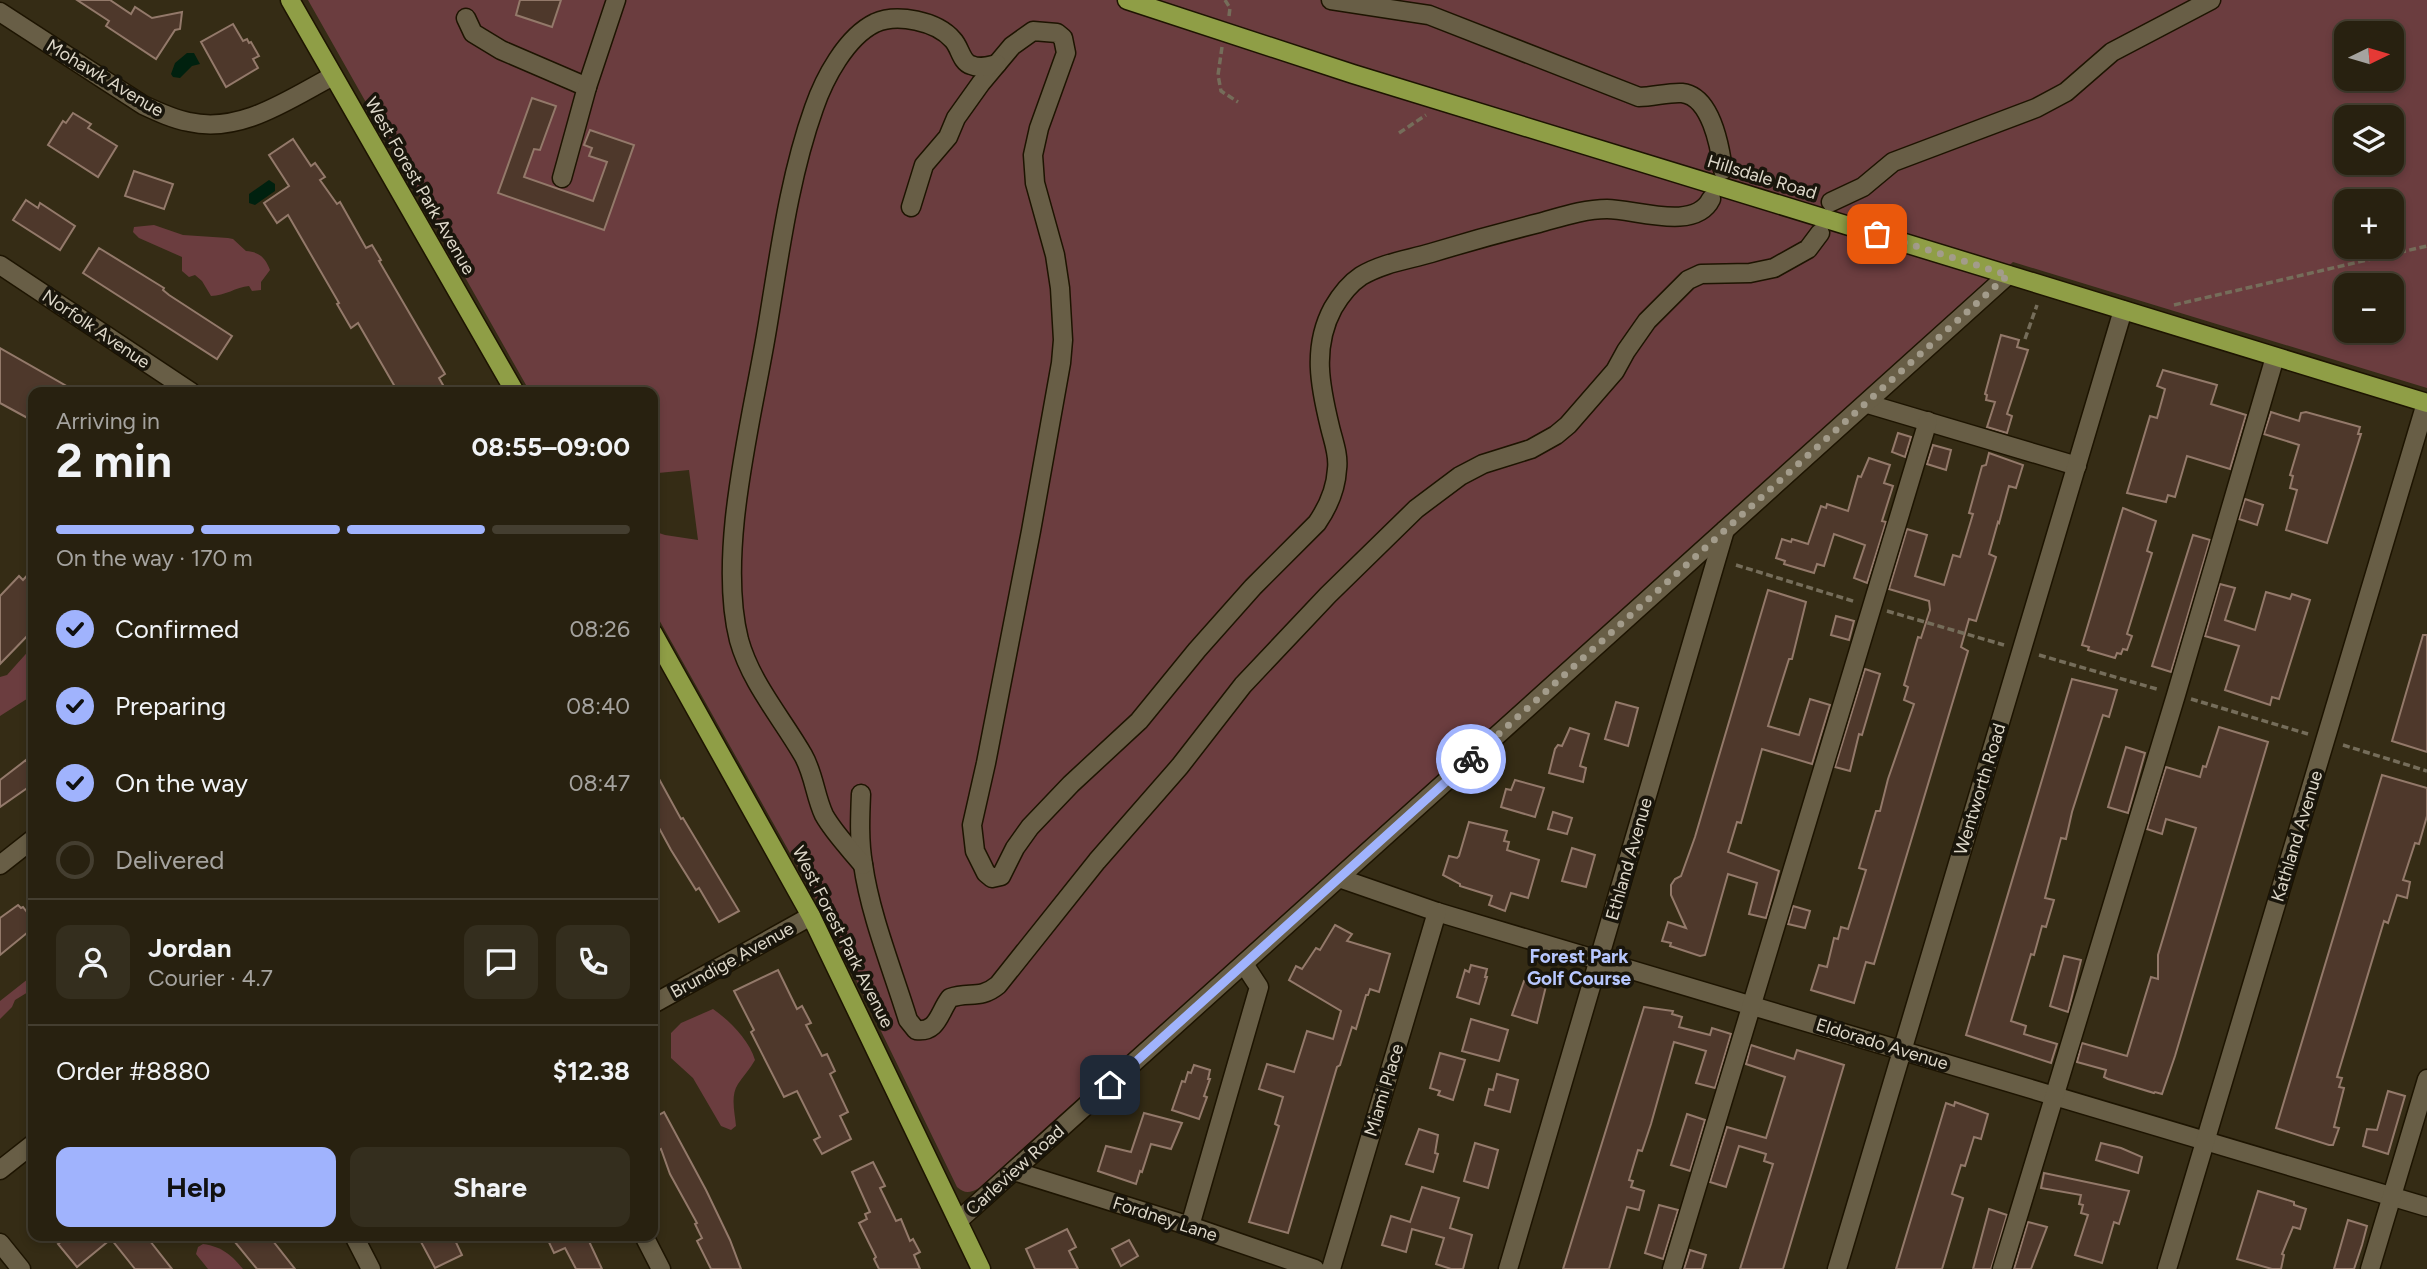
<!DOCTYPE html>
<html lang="en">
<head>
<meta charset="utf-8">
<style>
  :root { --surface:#282110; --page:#342e1e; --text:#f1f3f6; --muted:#a5a39f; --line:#443e30; --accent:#a0b3fd }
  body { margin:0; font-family:Figtree,sans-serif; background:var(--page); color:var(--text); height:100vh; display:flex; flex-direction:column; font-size:26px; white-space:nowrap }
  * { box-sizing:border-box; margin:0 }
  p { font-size:23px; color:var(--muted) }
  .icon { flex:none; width:38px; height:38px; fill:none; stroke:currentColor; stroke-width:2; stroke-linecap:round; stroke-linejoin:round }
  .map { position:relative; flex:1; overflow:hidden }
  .panel { position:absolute; left:28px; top:387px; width:630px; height:854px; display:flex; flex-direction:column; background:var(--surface); border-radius:14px; box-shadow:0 4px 10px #0003,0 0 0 2px var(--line) }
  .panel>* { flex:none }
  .needle { width:46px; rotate:85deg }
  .fabs { position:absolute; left:2334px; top:21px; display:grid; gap:14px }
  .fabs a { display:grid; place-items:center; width:70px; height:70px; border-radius:14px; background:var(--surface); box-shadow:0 4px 10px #0003,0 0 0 2px var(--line); font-size:35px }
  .pin { position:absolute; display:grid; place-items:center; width:60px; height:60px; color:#fff; margin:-30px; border-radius:14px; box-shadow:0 4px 10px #0006 }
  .courier { position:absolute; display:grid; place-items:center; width:70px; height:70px; margin:-35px; border:5px solid #a0b3fd; border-radius:50%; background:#fff; color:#222; box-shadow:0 2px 9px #0007 }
  .head em { font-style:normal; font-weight:700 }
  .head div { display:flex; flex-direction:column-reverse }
  .head { display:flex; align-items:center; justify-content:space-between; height:119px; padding:0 28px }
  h1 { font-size:46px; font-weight:700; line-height:52px }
  .bar { display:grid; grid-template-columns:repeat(4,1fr); gap:10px 7px; align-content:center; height:84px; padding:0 28px }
  .bar i { height:9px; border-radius:5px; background:var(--line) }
  .bar .current { background:var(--accent) }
  .bar p { grid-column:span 4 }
  .line { display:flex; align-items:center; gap:18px; padding:0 28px; border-top:2px solid var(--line) }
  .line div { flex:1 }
  .round { display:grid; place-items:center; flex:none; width:74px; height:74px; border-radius:14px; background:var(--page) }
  ol { padding:0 28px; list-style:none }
  li { display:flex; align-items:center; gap:21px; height:77px }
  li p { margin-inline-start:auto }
  li .icon { padding:7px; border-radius:50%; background:var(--accent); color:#111; stroke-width:4 }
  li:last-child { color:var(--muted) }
  li i { width:38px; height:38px; border:4px solid var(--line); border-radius:50% }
  .cta { display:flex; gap:14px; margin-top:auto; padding:14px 28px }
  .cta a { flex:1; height:80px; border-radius:14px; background:var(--accent); color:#111; font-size:28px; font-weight:700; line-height:80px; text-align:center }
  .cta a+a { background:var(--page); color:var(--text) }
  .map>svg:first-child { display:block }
  .green { fill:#6b3d3f; fill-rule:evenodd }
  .water { fill:#00210f }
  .building { fill:#4e382b; stroke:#93796a; stroke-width:2 }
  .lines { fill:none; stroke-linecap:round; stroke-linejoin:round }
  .minor-casing { stroke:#1d1401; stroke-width:21 }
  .major-casing { stroke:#1d1401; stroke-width:21 }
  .path { stroke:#756d5a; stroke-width:3.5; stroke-dasharray:7 3.5; stroke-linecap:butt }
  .minor { stroke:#685e46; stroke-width:18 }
  .major { stroke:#8f9e46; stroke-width:18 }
  .done { stroke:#a39c8b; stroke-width:7; stroke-dasharray:0 12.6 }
  .route { stroke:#a0b3fd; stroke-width:9 }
  .labels { text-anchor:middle; stroke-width:7; stroke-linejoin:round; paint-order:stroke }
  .street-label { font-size:18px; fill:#ded8ca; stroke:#19150b }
  .neighbourhood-label { font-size:19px; font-weight:bold; fill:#b7c7fe; stroke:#19150b }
</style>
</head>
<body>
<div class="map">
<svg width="2427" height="1269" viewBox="0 0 2427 1269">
  <rect width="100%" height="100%" fill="#352c15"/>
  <g class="green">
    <path d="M308 0H2427V388L2013 262 979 1188C970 1193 965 1194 957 1187L822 910 653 609V531L665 535 698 540 689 470 658 473 655 446 653 445V392H530ZM2347 33H2392V79H2347ZM2347 117H2392V163H2347ZM2347 201H2392V247H2347ZM2347 285H2392V331H2347Z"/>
    <path d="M154 225 183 235 228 238 233 239 246 251C259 252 265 257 270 270L261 282V290L252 291 249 286C236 287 225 296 211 296L202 281 195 275 189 277 182 271V257L139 238 133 232 134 227Z"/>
    <polygon points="33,646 33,695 0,716 0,677 7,675"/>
    <polygon points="33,975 33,989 15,1000 12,1007 0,1019 0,1001"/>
    <path d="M713 1009C730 1021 749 1040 755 1060 750 1069 743 1076 738 1084 730 1096 735 1113 736 1126L731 1130 721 1126 693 1078 671 1058V1033L681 1023Z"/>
    <path d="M203 1244C223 1247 231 1255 243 1269H208L196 1254 198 1247Z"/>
  </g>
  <g class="water">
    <polygon points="187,53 194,53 200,64 192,66 180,78 173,77 171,74 175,63"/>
    <polygon points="269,180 275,184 275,191 255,205 249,203 249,194"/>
  </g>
  <g class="building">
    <polygon points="77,0 110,0 131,14 135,7 152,18 182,12 180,29 175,30 156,59 106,26 109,21"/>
    <polygon points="520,0 561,0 552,27 516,15"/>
    <polygon points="233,24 243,41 247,39 249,43 251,42 259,56 253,59 258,68 226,87 201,42"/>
    <polygon points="532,98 556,106 540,150 534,149 524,177 593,201 607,162 589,156 592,148 584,145 590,130 634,145 604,230 498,193"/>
    <polygon points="73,113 91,124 88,128 117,146 98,177 48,145 63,121 66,123"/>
    <polygon points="293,139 311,166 315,163 325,177 320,180 337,204 340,202 366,248 372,245 381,260 379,261 445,374 439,378 447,392 398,392 358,323 351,328 337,304 339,303 288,215 277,223 264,203 289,186 269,155"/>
    <polygon points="134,171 173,184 164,209 125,196"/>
    <polygon points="26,200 38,208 40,203 75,226 60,250 13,220"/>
    <polygon points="99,248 164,288 163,290 169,295 232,336 217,359 83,273"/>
    <polygon points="2001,335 2019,340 2017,347 2028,350 2007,414 2012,416 2007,433 1987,427 1995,402 1986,400 1987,395 1985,394"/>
    <polygon points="0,348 77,392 33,392 33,421 0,403"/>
    <polygon points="2163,370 2217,385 2211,404 2246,415 2230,469 2187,456 2175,497 2168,495 2166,502 2127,493 2150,416 2157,418 2165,389 2157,386"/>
    <polygon points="2271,412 2299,421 2301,413 2306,412 2360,427 2358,434 2361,434 2327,543 2286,530 2297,490 2290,488 2293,476 2290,475 2299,445 2264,434"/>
    <polygon points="1898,433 1911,437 1905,457 1892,452"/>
    <polygon points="1933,445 1951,450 1946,470 1927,464"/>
    <polygon points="1989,453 2023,465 2016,488 2009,486 1999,523 1998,522 1989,554 1996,557 1976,621 1969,619 1961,647 1968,651 1874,964 1866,962 1854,1003 1811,990 1819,965 1827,967 1834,938 1838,939 1841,927 1848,929 1866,870 1859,868 1876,811 1880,811 1888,779 1914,704 1904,700 1908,687 1904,685 1918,637 1921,638 1930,610 1929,601 1889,589 1907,529 1927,535 1915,576 1944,585 1953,555 1960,557 1973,514 1969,513 1982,466 1986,465"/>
    <polygon points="1869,458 1890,465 1884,483 1893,486 1882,521 1886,522 1867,583 1854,578 1865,545 1834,534 1824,566 1817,564 1814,573 1784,564 1785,561 1776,558 1782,539 1791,542 1792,539 1808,544 1821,506 1826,508 1827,504 1848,511 1858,476 1861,477"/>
    <polygon points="2245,499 2263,505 2257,525 2239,519"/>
    <polygon points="2123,508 2156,521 2147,551 2152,553 2127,634 2132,636 2127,650 2123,649 2121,654 2117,653 2115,658 2088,650 2089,647 2082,645"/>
    <polygon points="2193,535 2210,540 2171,672 2152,666"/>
    <polygon points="33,569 33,630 0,664 0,596 19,576 23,580"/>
    <polygon points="2220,584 2235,588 2225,620 2255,630 2266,592 2290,599 2292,594 2310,600 2279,699 2272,697 2270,705 2225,690 2239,646 2205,636"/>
    <polygon points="1768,590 1806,602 1792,659 1789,659 1768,726 1799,735 1810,699 1830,705 1812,764 1762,749 1741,823 1737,822 1728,852 1779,871 1766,918 1749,914 1757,883 1728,874 1705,955 1700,956 1670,946 1671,943 1662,941 1668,922 1686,928 1671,895 1671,885 1675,879 1681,876 1695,837"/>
    <polygon points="1836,616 1854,621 1849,640 1831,635"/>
    <polygon points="2423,635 2427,635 2427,752 2392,741"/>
    <polygon points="1865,669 1880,674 1862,735 1859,734 1850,771 1835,767"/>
    <polygon points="2072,679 2117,690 2109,717 2103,715 2072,812 2066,839 2061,838 2045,898 2054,900 2046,927 2042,926 2034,955 2031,954 2011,1021 2026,1026 2024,1034 2057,1044 2051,1063 1966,1035"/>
    <polygon points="1616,702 1638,708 1628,746 1605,739"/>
    <polygon points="2219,727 2268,742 2175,1056 2162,1094 2155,1092 2154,1093 2108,1079 2104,1077 2106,1070 2077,1062 2082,1043 2127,1056 2151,977 2158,979 2158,955 2196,828 2166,819 2162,834 2147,829 2166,767 2200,777 2203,766 2206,767"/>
    <polygon points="1570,728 1589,734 1580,766 1586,768 1583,782 1549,773 1555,749 1558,745 1562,746"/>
    <polygon points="2126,747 2145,753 2128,813 2108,807"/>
    <polygon points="26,760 33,769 33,784 0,807 0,780"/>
    <polygon points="653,768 681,819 683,818 739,911 719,922 699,888 696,890 671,850 653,817"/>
    <polygon points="2382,775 2427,788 2427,816 2419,844 2415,843 2403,880 2410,882 2407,898 2397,895 2388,923 2384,921 2337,1077 2342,1078 2339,1087 2344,1088 2334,1127 2339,1128 2333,1145 2329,1145 2276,1128"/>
    <polygon points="1515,780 1544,788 1535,817 1501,807 1506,789 1511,790"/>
    <polygon points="1553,812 1572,818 1567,834 1548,829"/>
    <polygon points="1469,822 1507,831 1504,841 1509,842 1507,850 1539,860 1528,898 1511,893 1505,911 1489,905 1492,896 1460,886 1460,884 1443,875 1449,856 1457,858 1459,856"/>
    <polygon points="1572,848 1595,855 1586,887 1562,881"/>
    <polygon points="18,905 21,908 23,907 33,920 33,928 0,955 0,918"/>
    <polygon points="1793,906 1810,911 1805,928 1788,924"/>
    <polygon points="1335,925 1352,934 1347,941 1390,954 1379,992 1370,989 1368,995 1366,995 1356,1029 1352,1027 1340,1065 1337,1067 1288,1233 1249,1222 1279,1126 1275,1124 1283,1097 1259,1089 1267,1064 1294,1072 1307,1031 1333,1039 1341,1011 1289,980 1296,966 1302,969 1316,948 1320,950"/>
    <polygon points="2064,956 2081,960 2068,1012 2050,1006"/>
    <polygon points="1471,965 1487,969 1485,977 1487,977 1479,1004 1457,997 1465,970 1469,972"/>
    <polygon points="778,970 797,1009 802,1006 811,1023 806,1025 822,1056 827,1054 835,1071 830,1074 848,1112 840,1116 851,1139 822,1154 814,1140 820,1137 797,1091 784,1097 751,1032 754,1030 734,991"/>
    <polygon points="1524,981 1546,986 1537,1023 1512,1015"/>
    <polygon points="1644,1007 1673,1011 1672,1014 1682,1017 1679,1027 1710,1035 1712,1028 1731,1034 1715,1088 1696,1083 1706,1051 1674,1042 1651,1124 1642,1151 1638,1150 1629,1180 1633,1181 1631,1187 1644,1191 1639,1210 1627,1207 1609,1269 1563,1269"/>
    <polygon points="1471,1019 1508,1030 1499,1061 1462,1051"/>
    <polygon points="1751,1045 1794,1059 1797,1050 1844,1065 1783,1269 1740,1269 1773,1164 1764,1161 1766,1154 1739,1146 1726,1187 1710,1182 1727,1127 1766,1138 1785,1077 1746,1064"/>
    <polygon points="1440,1053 1465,1060 1453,1100 1438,1095 1440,1091 1430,1088"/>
    <polygon points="1194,1065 1210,1070 1208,1079 1210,1079 1204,1096 1207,1097 1199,1119 1172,1110 1182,1081 1185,1082 1188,1072 1191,1073"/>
    <polygon points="1497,1074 1518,1080 1510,1112 1485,1105 1489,1089 1493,1090"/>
    <polygon points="2388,1091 2405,1096 2388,1154 2363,1146 2367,1129 2377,1130"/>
    <polygon points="1955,1102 1988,1114 1981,1139 1974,1137 1965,1166 1961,1165 1952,1194 1963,1198 1942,1269 1896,1269 1946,1103 1954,1106"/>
    <polygon points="664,1112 706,1190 730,1240 741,1269 711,1269 697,1241 702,1238 695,1224 697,1223 670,1174 661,1149 657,1151 653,1143 653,1118"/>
    <polygon points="1144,1113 1182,1123 1171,1149 1151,1144 1142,1172 1140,1171 1136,1184 1098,1171 1106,1146 1131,1152"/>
    <polygon points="1687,1114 1705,1120 1690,1171 1671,1165"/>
    <polygon points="1419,1129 1438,1135 1435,1153 1438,1154 1433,1172 1406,1164"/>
    <polygon points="1475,1143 1498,1150 1488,1188 1464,1181"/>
    <polygon points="2101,1143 2121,1148 2142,1157 2138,1173 2096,1160"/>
    <polygon points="873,1162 885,1186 880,1188 896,1221 901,1219 910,1241 913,1239 920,1252 914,1255 920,1269 879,1269 874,1259 876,1257 859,1223 867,1219 865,1214 870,1212 852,1172"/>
    <polygon points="2044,1173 2129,1191 2119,1224 2114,1222 2102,1263 2075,1255 2088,1215 2081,1213 2083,1205 2079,1204 2081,1195 2041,1188"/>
    <polygon points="1422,1187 1459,1198 1450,1228 1472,1235 1463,1269 1451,1269 1436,1264 1444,1238 1412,1229 1406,1252 1382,1245 1391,1216 1410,1222"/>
    <polygon points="2258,1191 2294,1202 2294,1205 2306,1209 2300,1229 2293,1227 2282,1254 2284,1255 2281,1269 2272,1269 2237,1259"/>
    <polygon points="1659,1205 1678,1210 1663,1259 1645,1253"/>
    <polygon points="1989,1209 2007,1215 1991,1269 1973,1269"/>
    <polygon points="2348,1220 2367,1226 2362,1245 2354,1269 2334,1269"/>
    <polygon points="2028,1222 2047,1227 2031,1269 2014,1269"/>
    <polygon points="1067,1229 1076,1247 1069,1251 1078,1269 1035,1269 1026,1249"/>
    <polygon points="69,1236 146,1236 172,1269 135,1269 111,1239 77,1267 58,1244"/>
    <polygon points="230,1236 269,1236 295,1269 257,1269"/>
    <polygon points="432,1236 453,1236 462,1255 435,1268 421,1242"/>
    <polygon points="546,1236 590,1236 587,1237 602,1269 576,1269 565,1248 554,1253"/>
    <polygon points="1129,1240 1138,1256 1121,1266 1112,1249"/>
    <polygon points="1690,1250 1706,1255 1702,1269 1684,1269"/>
  </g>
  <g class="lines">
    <defs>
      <g id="minor">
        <path d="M1331 0 1429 15 1639 97C1653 97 1669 92 1682 93 1711 96 1720 147 1723 170"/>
        <path d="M0 12 143 105C158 112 173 119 189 122 241 134 289 99 333 76"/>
        <polyline points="466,18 473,33 501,50 587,87"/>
        <polyline points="562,178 587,87 616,0"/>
        <polyline points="1831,202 1863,187 1893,162 2036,108 2066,92 2112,52 2211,0"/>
        <path d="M911 207 924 165 948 137 956 118 981 83 1012 46 1033 31 1057 33 1063 38 1066 53 1039 128 1033 155 1035 183 1055 255 1060 288 1063 340 1061 363 1031 531 986 763 972 825 975 851 986 873 992 878 1001 876 1015 848 1030 827 1071 784 1139 721 1197 650 1253 587 1317 523C1328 507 1336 488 1337 469 1339 455 1333 440 1330 427 1320 386 1312 347 1333 308 1340 296 1349 284 1361 276 1383 263 1407 260 1431 253 1467 242 1503 232 1539 223 1561 217 1584 209 1607 209 1635 209 1695 232 1711 199"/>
        <polyline points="0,265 191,392"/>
        <polyline points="1868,404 2077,466"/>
        <path d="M861 794C860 817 859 841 863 864 870 915 893 971 908 1020L916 1030C938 1033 939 1012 950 998 969 991 980 1000 998 985L1097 861 1180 766 1243 685 1328 595 1416 509 1460 476 1483 464 1531 449 1556 435 1568 425 1615 371 1626 351 1647 321 1688 280 1701 274 1750 273 1774 268 1808 249 1820 233"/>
        <polyline points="0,865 33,839"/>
        <path d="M863 865C850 849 834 833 824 815 815 796 814 774 803 755 781 717 751 683 739 640 717 553 751 424 766 335 779 259 788 181 814 108 824 79 846 37 875 23 897 13 937 21 953 40 960 47 961 62 971 65 980 69 988 66 997 64"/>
        <polyline points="1339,878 1437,912 2427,1207"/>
        <polyline points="653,1004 811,916"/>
        <polyline points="0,1170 33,1144"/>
        <polyline points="1014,1171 1190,1226 1315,1269"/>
        <polyline points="958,1221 2008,275"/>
        <polyline points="1190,1226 1259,987 1244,964"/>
        <polyline points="354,1236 371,1269"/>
        <polyline points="644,1236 661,1269"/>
        <polyline points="0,1243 21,1269"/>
        <polyline points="1331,1269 1437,912"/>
        <polyline points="1508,1269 1725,530"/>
        <polyline points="1672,1269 1928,421"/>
        <polyline points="1837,1269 2123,310"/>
        <polyline points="2002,1269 2176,695 2275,357"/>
        <polyline points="2167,1269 2426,403"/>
        <polyline points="2370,1269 2427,1079"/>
      </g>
      <g id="major">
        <polyline points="290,0 515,392"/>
        <polyline points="1127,0 1353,74 2427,403"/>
        <polyline points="653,633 811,916 981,1269"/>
      </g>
    </defs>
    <use href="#minor" class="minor-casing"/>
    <use href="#major" class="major-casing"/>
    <g class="path">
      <polyline points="1225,0 1230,8 1229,16"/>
      <polyline points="1222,47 1218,75 1221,91 1238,102"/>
      <polyline points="1399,133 1426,115"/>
      <polyline points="2174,305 2427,246"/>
      <polyline points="2025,339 2037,305"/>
      <polyline points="1736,565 1856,602"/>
      <polyline points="1887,611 2004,645"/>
      <polyline points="2039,655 2160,690"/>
      <polyline points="2191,699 2308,734"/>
      <polyline points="2343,745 2427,771"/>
    </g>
    <use href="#minor" class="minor"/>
    <use href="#major" class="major"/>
  </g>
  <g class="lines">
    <polyline class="done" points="1471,759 2008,275 1877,234"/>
    <polyline class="route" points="1110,1085 1471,759"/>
  </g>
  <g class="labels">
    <g class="street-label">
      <text transform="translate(105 78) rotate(31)" y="6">Mohawk Avenue</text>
      <text transform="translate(1762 177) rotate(17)" y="6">Hillsdale Road</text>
      <text transform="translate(420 186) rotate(60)" y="6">West Forest Park Avenue</text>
      <text transform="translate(96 329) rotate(34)" y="6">Norfolk Avenue</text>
      <text transform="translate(1980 789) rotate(-73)" y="6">Wentworth Road</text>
      <text transform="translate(2297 836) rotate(-73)" y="6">Kathland Avenue</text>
      <text transform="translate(1629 859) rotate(-74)" y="6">Ethland Avenue</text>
      <text transform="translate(843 937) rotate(63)" y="6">West Forest Park Avenue</text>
      <text transform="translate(732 960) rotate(-29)" y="6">Brundige Avenue</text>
      <text transform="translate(1882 1044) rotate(17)" y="6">Eldorado Avenue</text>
      <text transform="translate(1384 1090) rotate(-73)" y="6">Miami Place</text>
      <text transform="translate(1015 1170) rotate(-42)" y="6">Carleview Road</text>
      <text transform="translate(1165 1219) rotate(18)" y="6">Fordney Lane</text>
    </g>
    <g class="neighbourhood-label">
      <text x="1579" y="963">Forest Park<tspan x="1579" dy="22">Golf Course</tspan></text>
    </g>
  </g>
</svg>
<div class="fabs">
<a><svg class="needle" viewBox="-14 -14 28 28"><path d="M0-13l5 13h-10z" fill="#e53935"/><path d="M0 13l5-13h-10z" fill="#a5a39f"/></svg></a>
<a><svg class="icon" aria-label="layers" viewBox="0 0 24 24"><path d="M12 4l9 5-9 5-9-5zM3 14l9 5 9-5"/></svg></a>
<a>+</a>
<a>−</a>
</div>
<div class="pin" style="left:1877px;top:234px;background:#ea580c"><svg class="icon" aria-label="bag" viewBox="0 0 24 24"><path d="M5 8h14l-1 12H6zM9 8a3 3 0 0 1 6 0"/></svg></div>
<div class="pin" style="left:1110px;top:1085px;background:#1f2937"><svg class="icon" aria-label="home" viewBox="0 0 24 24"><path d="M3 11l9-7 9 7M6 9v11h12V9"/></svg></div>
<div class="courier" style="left:1471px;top:759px"><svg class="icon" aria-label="bike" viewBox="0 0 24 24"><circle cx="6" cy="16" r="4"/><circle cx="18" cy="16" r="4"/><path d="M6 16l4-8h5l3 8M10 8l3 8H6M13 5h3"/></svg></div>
<section class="panel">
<div class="head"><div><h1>2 min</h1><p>Arriving in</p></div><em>08:55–09:00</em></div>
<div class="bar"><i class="current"></i><i class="current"></i><i class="current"></i><i></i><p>On the way · 170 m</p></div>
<ol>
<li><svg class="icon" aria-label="check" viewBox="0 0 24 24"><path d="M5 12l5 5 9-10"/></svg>Confirmed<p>08:26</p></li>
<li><svg class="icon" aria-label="check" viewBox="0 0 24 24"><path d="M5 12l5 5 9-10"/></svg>Preparing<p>08:40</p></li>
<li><svg class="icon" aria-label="check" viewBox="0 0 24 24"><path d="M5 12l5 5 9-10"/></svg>On the way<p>08:47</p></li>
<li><i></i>Delivered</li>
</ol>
<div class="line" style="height:126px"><a class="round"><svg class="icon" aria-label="person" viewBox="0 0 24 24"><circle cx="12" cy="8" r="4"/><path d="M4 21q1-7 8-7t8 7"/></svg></a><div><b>Jordan</b><p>Courier · 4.7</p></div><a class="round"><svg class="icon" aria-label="chat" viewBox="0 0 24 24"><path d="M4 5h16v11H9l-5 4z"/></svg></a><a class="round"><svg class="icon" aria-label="phone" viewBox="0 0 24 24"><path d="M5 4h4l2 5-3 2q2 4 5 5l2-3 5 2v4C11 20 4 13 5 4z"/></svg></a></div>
<div class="line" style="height:91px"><div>Order #8880</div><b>$12.38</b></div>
<div class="cta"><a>Help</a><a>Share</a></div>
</section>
</div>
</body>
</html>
